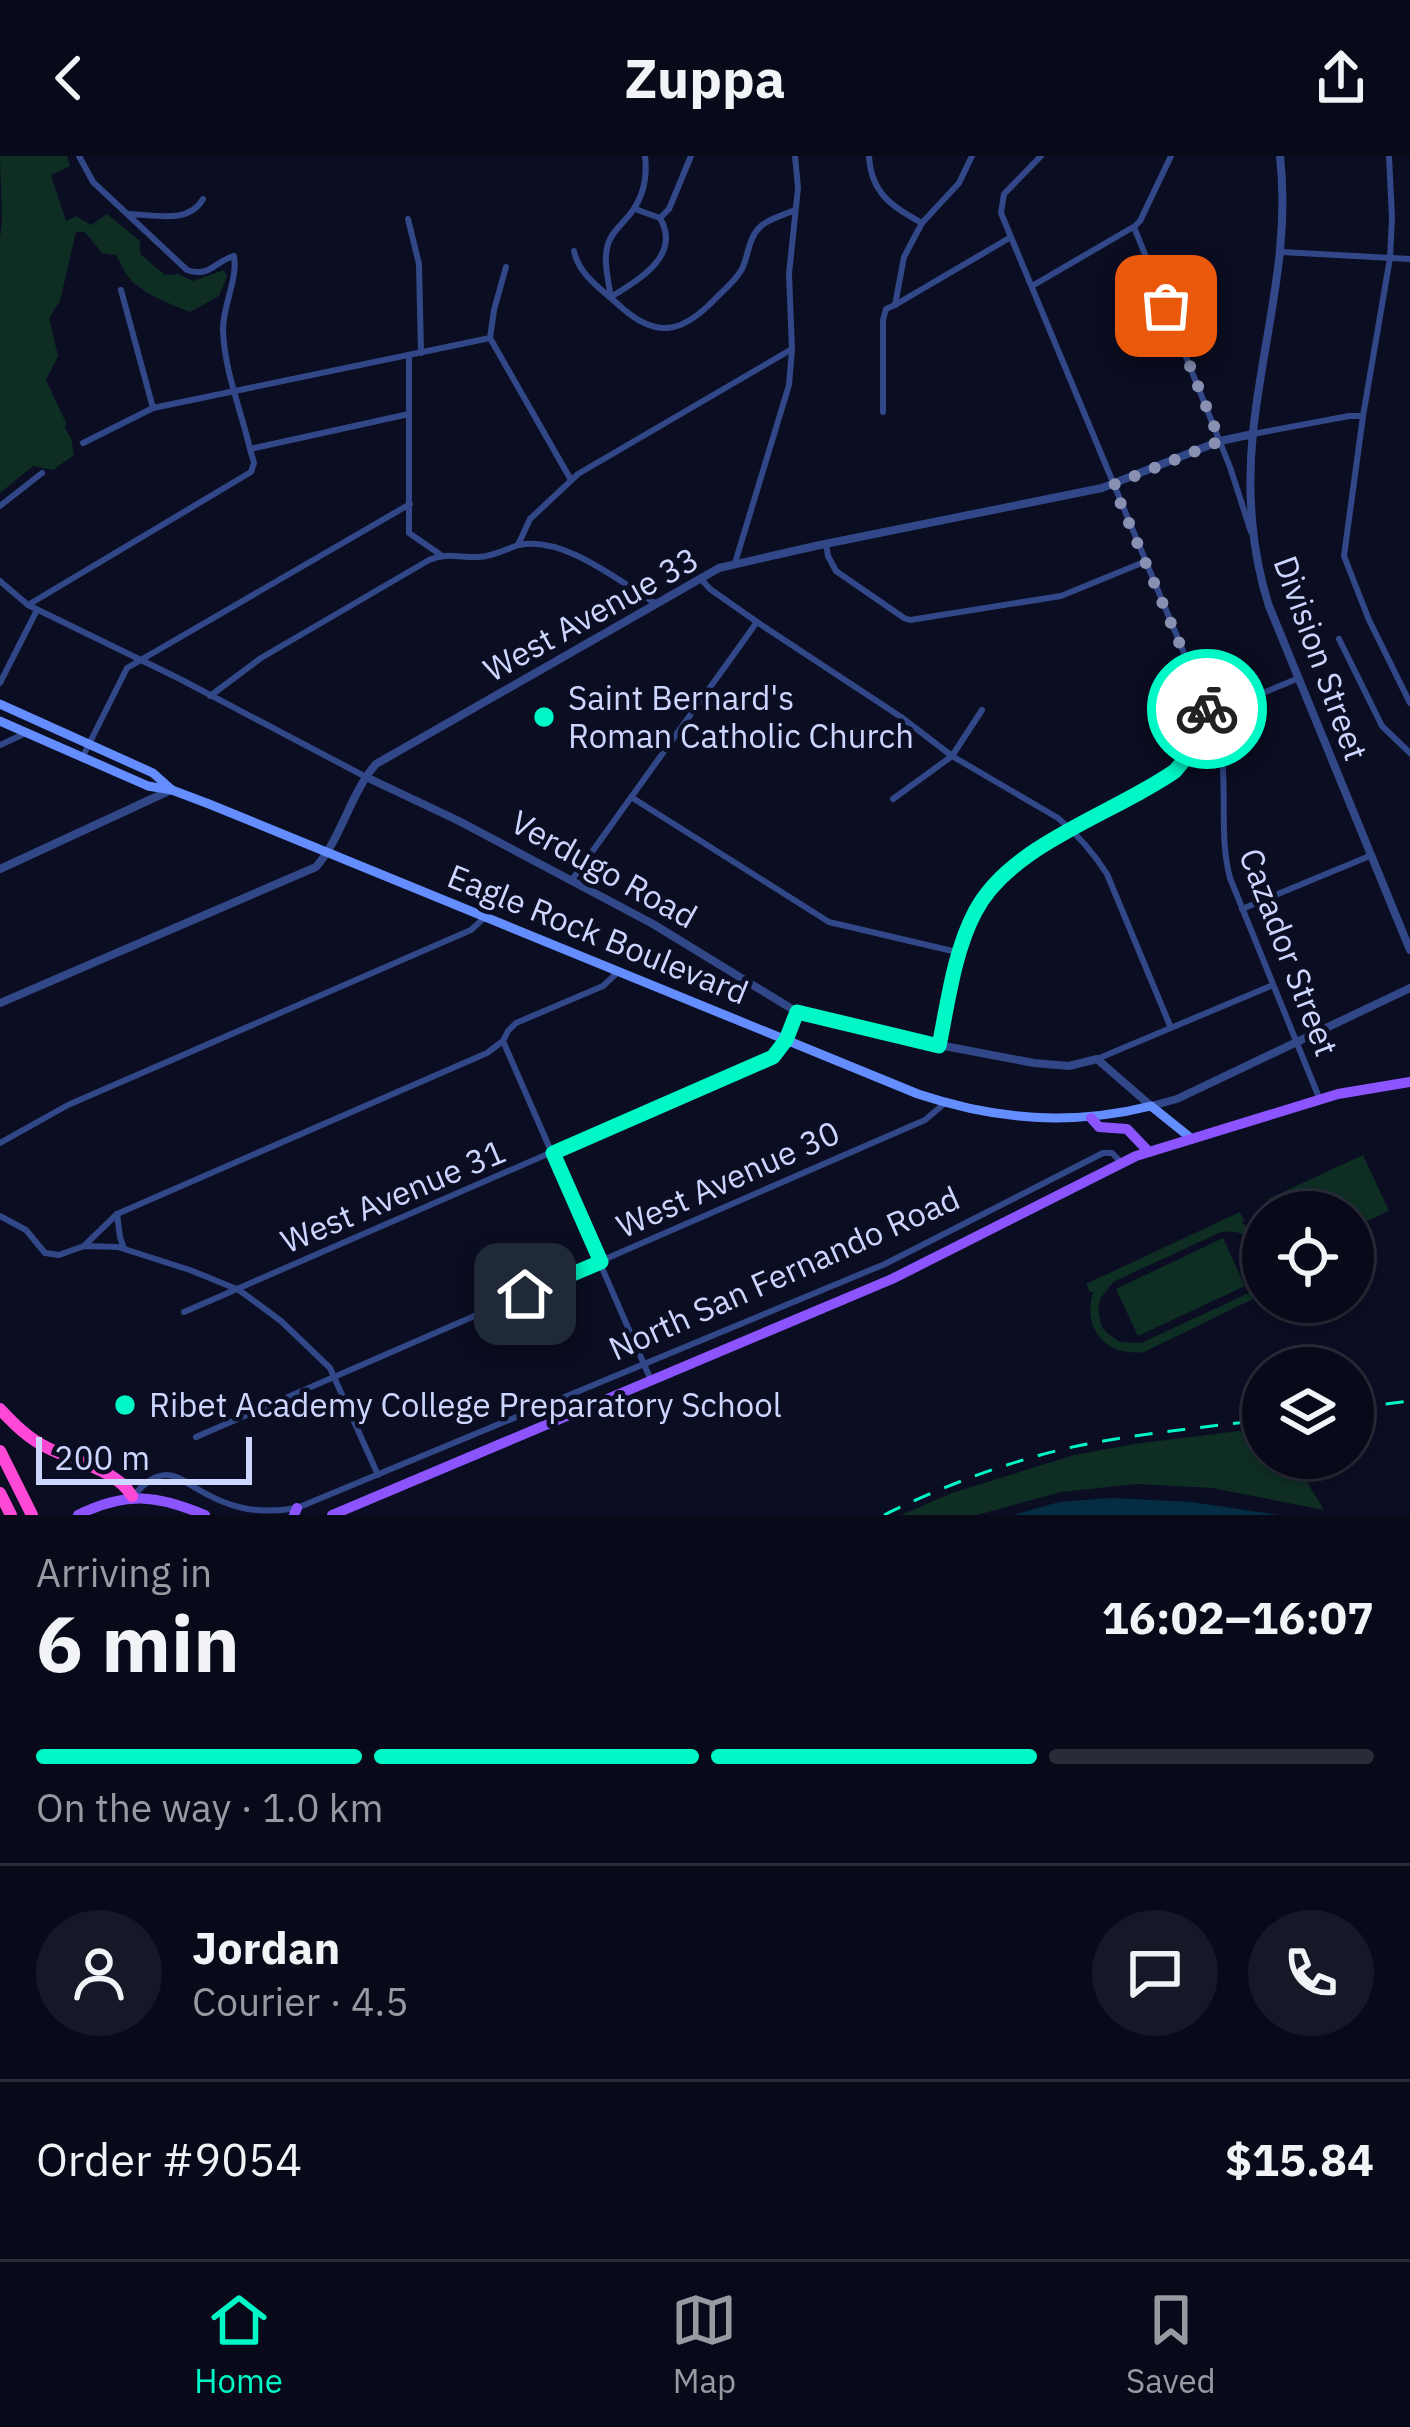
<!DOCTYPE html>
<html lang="en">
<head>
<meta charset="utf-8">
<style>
  :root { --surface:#080a1a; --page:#161827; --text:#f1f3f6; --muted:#989aa2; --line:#292b39; --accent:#00f8c7 }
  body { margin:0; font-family:"IBM Plex Sans",sans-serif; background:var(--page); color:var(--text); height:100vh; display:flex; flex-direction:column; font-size:45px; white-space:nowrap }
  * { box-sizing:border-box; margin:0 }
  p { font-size:39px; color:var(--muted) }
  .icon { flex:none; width:66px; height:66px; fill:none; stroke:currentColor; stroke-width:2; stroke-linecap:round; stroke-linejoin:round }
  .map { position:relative; height:1359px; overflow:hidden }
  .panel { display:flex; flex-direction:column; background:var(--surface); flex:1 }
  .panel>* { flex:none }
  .controls { position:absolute; left:1242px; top:1035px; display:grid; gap:24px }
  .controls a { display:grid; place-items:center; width:132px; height:132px; border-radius:50%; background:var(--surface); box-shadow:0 3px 9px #0004,0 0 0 3px var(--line); font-size:60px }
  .scale { position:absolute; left:36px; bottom:30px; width:216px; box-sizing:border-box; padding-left:12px; border:6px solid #cdd6ff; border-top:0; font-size:33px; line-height:42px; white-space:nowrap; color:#cdd6ff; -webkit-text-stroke:9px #0b0e23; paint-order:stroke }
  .pin { position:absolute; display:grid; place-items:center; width:102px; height:102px; color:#fff; margin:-51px; border-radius:24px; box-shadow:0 6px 18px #0006 }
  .courier { position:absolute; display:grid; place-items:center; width:120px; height:120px; margin:-60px; border:9px solid #00f8c7; border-radius:50%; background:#fff; color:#222; box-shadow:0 3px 15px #0007 }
  .summary em { font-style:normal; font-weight:800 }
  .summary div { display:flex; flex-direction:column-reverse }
  .summary { display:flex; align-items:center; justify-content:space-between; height:204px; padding:0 36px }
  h1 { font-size:78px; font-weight:800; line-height:90px }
  .bar { display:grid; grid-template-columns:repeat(4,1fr); gap:18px 12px; align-content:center; height:144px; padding:0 36px }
  .bar i { height:15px; border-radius:9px; background:var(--line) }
  .bar .current { background:var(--accent) }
  .bar p { grid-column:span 4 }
  .line { display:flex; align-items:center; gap:30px; padding:0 36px; border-top:3px solid var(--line) }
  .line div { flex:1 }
  .round { display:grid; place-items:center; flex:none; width:126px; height:126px; border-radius:63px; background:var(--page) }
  header { display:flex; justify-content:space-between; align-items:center; height:156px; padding:0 36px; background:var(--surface); font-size:54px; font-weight:800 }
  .menu { display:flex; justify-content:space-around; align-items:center; height:168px; border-top:3px solid var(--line); background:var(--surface); font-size:33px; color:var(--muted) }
  .menu a { display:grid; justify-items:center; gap:6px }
  .menu .current { color:var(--accent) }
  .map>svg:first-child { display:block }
  .green { fill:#0e2d23 }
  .water { fill:#042d43 }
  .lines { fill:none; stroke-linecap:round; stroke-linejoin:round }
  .minor { stroke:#314787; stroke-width:6 }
  .tertiary { stroke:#314787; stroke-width:8 }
  .secondary { stroke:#648eff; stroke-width:9 }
  .primary { stroke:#8c54ff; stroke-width:10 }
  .motorway { stroke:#ff48d6; stroke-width:12 }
  .rail { stroke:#00f8c7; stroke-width:3; stroke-dasharray:18 15; stroke-linecap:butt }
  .done { stroke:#8990b2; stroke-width:12; stroke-dasharray:0 21.6 }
  .route { stroke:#00f8c7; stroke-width:15 }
  .poi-dot { fill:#00f8c7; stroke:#0b0e23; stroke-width:4.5 }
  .labels { text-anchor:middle; stroke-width:9; stroke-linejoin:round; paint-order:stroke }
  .street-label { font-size:33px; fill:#cdd6ff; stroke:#0b0e23 }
  .poi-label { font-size:33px; fill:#cdd6ff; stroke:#0b0e23; text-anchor:start }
</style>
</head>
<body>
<header><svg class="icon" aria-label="back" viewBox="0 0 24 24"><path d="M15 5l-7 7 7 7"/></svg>Zuppa<svg class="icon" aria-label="share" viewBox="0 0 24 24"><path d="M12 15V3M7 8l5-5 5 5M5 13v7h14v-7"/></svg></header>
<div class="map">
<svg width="1410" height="1359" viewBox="0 0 1410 1359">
  <rect width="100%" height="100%" fill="#0b0e23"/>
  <g class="green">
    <path d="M0 0H67L70 10 51 19 66 65 76 60 91 69 107 58 140 85V98L165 119 178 118 193 125 224 114 227 120 219 140 190 156C169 147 149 141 133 126 126 120 121 107 116 99L102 97 85 76H76L60 145 49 162 58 200 46 224 66 267 65 272 71 282 74 299 53 314 33 310 0 337V82L2 65Z"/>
    <polygon points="1363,999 1389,1055 1353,1071 1353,1056 1274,1056 1268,1043"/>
    <path d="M1240 1056 1244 1064 1242 1067 1263 1081V1102C1257 1082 1242 1073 1221 1076L1113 1126 1100 1143 1098 1153 1101 1169 1107 1177 1120 1186 1141 1187 1249 1137 1259 1125 1263 1115V1136L1259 1140 1144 1196C1106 1201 1082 1173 1093 1136H1090L1086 1128Z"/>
    <polygon points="1223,1082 1245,1130 1138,1180 1116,1133"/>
    <polygon points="1263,1272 1263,1302 1292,1302 1324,1354 1212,1332 1136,1328 1061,1336 977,1359 901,1359 952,1337 1074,1299 1134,1288"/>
  </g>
  <polygon class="water" points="1112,1342 1191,1346 1278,1359 1013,1359 1059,1346"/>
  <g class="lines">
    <g class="minor">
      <path d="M79 0 93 26 187 114C210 122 215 105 234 100 238 123 223 149 223 173 224 214 241 254 250 293"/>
      <path d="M869 0C871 37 892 51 922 67L904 101 895 149 1011 81"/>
      <path d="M1041 0 1004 38 1001 57 1216 574C1231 623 1217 673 1230 722L1320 944"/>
      <polyline points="1389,0 1392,62 1390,102 1363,260 1344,400 1369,464 1410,547"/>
      <polyline points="635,53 660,62"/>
      <path d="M130 58C156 59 189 68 203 43"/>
      <polyline points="660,62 669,53 691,0"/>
      <polyline points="408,63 419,108 421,197"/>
      <polyline points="922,67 959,27 972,0"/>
      <polyline points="1134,71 1230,311 1251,376"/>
      <path d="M574 95C579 120 603 134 621 151 659 185 685 175 717 141 726 132 736 124 742 113 749 98 748 82 761 70 770 62 784 59 795 54"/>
      <polyline points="1282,96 1410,103"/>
      <polyline points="506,111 494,154 490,182 571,324"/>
      <polyline points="1032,130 1135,70 1140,65 1171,0"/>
      <polyline points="121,134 153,252"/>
      <path d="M610 137C608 121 603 104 608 88 611 78 618 72 625 64 642 46 648 25 645 0"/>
      <path d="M611 141C638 124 682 100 660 62"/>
      <polyline points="409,199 409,377 441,399"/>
      <polyline points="883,256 883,164 886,153 895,149"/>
      <polyline points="1253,278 1349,260 1362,260"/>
      <polyline points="83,287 153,252 490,182"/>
      <polyline points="0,350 42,317"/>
      <polyline points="826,387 828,400 836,415 904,462 910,464 1061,440 1144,406"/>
      <path d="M519 389C564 380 617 424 655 447"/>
      <polyline points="735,407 789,229 792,193 789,118 798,32 795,0"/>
      <path d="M700 422 710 433 757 466 901 561 952 600 1058 662C1078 679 1093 696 1107 718L1171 872"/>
      <polyline points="0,425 28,449 180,523 366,621"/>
      <polyline points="28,449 251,316 254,307 250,293 409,258"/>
      <polyline points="1339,483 1382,570 1410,597"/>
      <polyline points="0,527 37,454"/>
      <path d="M210 540 261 502 429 404C446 396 461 402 479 401 493 400 505 394 518 389L530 363 578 318 792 193"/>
      <polyline points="0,589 24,578"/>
      <polyline points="82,602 127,512 410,348"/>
      <polyline points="631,641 829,766 961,797"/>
      <polyline points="893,643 952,600 982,554"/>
      <polyline points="571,725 757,466"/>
      <polyline points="1242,753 1372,699"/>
      <polyline points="503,885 650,1222"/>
      <polyline points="939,889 967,774 987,736 1025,701 1175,615 1191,597 1210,559 1299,522"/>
      <polyline points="1097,903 1273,829"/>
      <polyline points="0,987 68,949 471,774 484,762"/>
      <polyline points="117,1058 120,1081 124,1093"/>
      <polyline points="0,1060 26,1074 45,1097 59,1099 84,1090 118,1091 190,1114 239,1134 281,1165 330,1212 378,1319"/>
      <polyline points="84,1090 117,1058 487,897 503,885 508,875 516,867 603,830 618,816"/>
      <polyline points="184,1156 773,900 786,884 797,856"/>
      <polyline points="196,1281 925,964 945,947"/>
      <path d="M134 1339C143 1329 153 1319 167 1319 177 1319 185 1326 194 1331 228 1352 256 1359 297 1352L885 1108 1103 997H1112L1121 1006"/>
    </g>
    <g class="tertiary">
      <path d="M1280 0C1291 96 1263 181 1253 276 1247 333 1251 395 1269 450L1410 794"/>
      <polyline points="366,621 459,665 653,768 797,856 939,889 1034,907 1069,910 1097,903 1151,950 1177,943 1410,832"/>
      <polyline points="0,713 171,634"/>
      <path d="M0 847 316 711C342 681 350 638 376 608L719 412 820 389 1102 332 1220 285 1253 278"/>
    </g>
    <g class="secondary">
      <polyline points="0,548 153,617 172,634"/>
      <path d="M0 565 148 630 172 634 209 648 918 938C996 964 1071 970 1151 950L1192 983"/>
    </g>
    <g class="primary">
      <polyline points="1091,962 1099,971 1127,973 1149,996"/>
      <path d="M78 1359C126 1335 157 1339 205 1359"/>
      <polyline points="294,1359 297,1352"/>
      <polyline points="332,1359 892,1123 1136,1000 1338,938 1410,926"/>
    </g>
    <g class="motorway">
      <path d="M0 1253C14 1268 28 1282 46 1291 74 1306 116 1313 132 1340"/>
      <polyline points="0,1295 32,1359"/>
      <polyline points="0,1337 11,1359"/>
    </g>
    <g class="rail">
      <polyline points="1353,1252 1410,1245"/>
      <path d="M884 1359C943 1330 1004 1307 1068 1292 1132 1278 1198 1272 1263 1264"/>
    </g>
  </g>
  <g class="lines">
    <polyline class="done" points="1166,150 1220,285 1113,329 1207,553"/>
    <path class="route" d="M525 1138 601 1106 553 997 773 901 786 884 797 856 939 890C948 846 954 796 975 756 1010 688 1114 658 1175 615L1190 597 1210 559 1207 553"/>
  </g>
  <g class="poi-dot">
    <circle cx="544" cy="561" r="12"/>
    <circle cx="125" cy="1249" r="12"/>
  </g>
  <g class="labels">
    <g class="street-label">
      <text transform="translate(591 458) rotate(-29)" y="12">West Avenue 33</text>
      <text transform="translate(1321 502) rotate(70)" y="12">Division Street</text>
      <text transform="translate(604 713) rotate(29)" y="12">Verdugo Road</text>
      <text transform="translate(598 778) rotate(22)" y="12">Eagle Rock Boulevard</text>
      <text transform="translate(1289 796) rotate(69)" y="12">Cazador Street</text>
      <text transform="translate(728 1023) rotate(-24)" y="12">West Avenue 30</text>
      <text transform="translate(393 1040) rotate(-23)" y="12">West Avenue 31</text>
      <text transform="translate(784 1117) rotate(-24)" y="12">North San Fernando Road</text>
    </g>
    <g class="poi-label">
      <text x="568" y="554">Saint Bernard's<tspan x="568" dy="38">Roman Catholic Church</tspan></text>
      <text x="149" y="1261">Ribet Academy College Preparatory School</text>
    </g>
  </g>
</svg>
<div class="controls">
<a><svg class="icon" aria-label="locate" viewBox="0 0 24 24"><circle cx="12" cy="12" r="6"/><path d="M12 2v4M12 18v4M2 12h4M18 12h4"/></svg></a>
<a><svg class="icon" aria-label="layers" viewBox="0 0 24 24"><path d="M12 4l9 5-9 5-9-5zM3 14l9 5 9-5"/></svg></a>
</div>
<div class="scale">200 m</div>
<div class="pin" style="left:1166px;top:150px;background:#ea580c"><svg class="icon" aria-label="bag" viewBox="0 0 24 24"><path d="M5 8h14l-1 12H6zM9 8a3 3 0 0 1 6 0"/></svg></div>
<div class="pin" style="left:525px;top:1138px;background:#1f2937"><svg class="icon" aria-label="home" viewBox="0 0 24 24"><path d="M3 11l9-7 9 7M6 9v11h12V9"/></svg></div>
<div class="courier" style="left:1207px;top:553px"><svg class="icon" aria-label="bike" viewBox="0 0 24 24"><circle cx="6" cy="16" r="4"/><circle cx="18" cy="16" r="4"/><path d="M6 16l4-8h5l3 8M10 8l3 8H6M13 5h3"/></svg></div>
</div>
<section class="panel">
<div class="summary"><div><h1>6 min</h1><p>Arriving in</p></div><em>16:02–16:07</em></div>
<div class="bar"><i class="current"></i><i class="current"></i><i class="current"></i><i></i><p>On the way · 1.0 km</p></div>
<div class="line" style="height:216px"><a class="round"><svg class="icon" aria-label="person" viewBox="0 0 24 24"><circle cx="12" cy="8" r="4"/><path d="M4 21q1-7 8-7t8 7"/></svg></a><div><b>Jordan</b><p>Courier · 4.5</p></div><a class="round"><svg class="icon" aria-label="chat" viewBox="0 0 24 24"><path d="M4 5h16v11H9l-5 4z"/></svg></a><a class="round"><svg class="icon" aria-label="phone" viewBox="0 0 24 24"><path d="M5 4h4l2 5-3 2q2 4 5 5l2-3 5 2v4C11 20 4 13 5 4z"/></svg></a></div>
<div class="line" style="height:156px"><div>Order #9054</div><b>$15.84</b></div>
</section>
<nav class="menu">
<a class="current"><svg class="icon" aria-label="home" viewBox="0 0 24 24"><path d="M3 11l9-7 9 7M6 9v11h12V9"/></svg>Home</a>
<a><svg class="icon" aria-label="map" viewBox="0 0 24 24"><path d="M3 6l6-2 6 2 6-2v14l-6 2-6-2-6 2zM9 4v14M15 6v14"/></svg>Map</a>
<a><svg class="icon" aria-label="saved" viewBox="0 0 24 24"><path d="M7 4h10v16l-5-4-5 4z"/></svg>Saved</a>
</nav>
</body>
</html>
